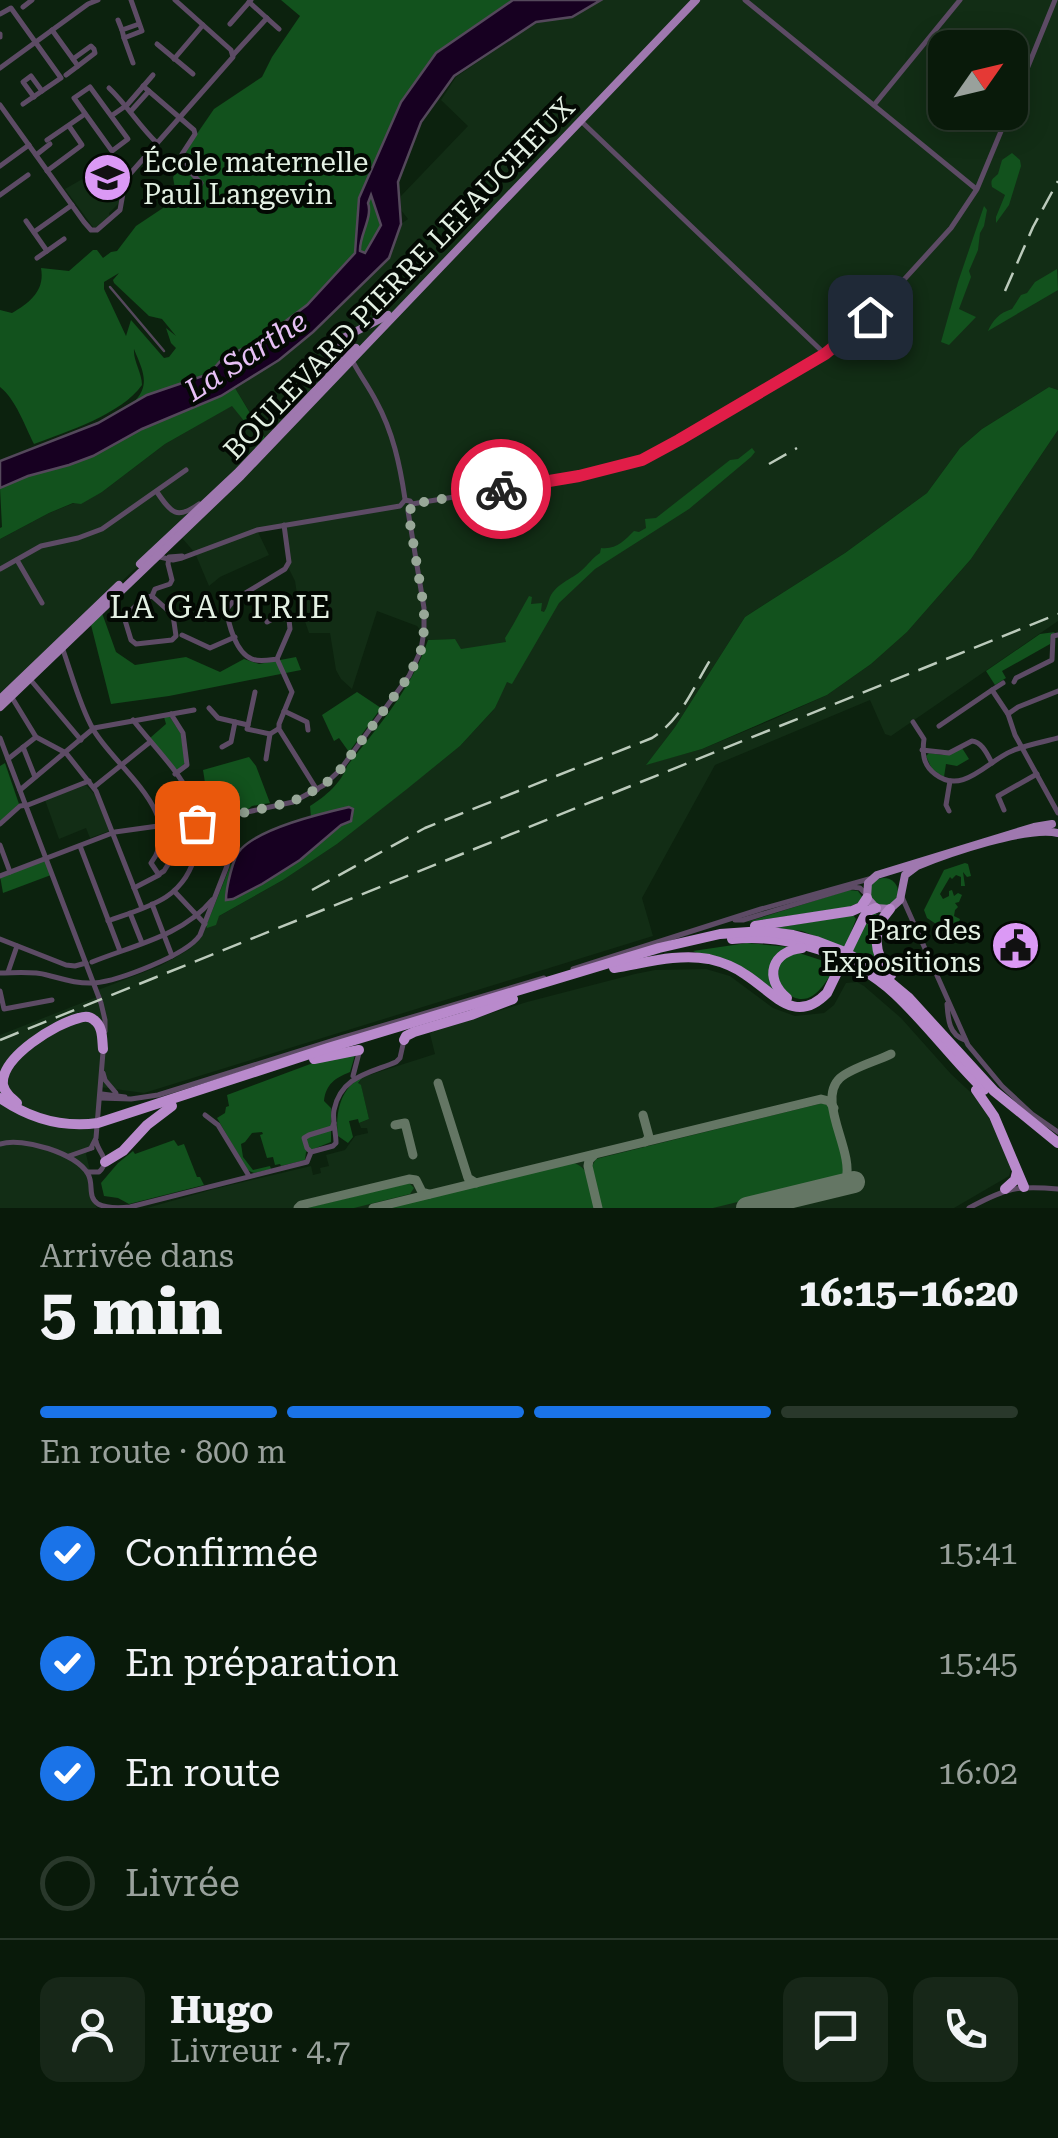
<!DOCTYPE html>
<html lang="fr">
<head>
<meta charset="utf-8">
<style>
  :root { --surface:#091a0a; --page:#172718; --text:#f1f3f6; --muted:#99a19c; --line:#29382b; --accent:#1a73e8 }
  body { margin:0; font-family:"Roboto Serif",serif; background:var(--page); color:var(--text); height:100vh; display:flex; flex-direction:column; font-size:38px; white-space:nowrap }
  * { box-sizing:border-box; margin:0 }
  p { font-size:32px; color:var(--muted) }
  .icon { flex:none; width:55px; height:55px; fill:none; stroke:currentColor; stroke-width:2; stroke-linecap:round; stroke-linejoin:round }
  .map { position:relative; height:1208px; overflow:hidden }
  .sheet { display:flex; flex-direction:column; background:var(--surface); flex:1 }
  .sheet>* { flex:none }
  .needle { width:65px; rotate:56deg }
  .fabs { position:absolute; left:928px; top:30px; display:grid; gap:20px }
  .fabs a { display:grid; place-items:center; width:100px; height:100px; border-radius:20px; background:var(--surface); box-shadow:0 5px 25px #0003,0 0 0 2px var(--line); font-size:50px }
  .pin { position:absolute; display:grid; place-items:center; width:85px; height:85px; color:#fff; margin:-42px; border-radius:20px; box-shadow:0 5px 15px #0006 }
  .courier { position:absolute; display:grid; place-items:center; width:100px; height:100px; margin:-50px; border:8px solid #e11d48; border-radius:50%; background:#fff; color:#222; box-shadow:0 2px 12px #0007 }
  .summary em { font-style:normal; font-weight:800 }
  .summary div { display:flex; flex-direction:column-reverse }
  .summary { display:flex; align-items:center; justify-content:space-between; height:170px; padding:0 40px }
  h1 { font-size:65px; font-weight:800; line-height:75px }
  .bar { display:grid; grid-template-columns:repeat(4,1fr); gap:15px 10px; align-content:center; height:120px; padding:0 40px }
  .bar i { height:12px; border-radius:8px; background:var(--line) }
  .bar .on { background:var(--accent) }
  .bar p { grid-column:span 4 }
  .line { display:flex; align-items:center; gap:25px; padding:0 40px; border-top:2px solid var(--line) }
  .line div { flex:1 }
  .round { display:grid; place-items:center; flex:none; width:105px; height:105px; border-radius:20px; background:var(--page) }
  ol { padding:0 40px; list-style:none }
  li { display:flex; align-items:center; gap:30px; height:110px }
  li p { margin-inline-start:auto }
  li .icon { padding:10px; border-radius:50%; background:var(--accent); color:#fff; stroke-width:4 }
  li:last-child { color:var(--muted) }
  li i { width:55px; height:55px; border:5px solid var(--line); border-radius:50% }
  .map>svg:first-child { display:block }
  .built { fill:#122d15; fill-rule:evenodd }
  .green { fill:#12521d; fill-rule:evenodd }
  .water { fill:#170021; stroke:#54485b; stroke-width:2.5; fill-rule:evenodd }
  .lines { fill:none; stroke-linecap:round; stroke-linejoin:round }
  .stream { stroke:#54485b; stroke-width:2.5 }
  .taxiway { stroke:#647664; stroke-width:9 }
  .runway { stroke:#647664; stroke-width:22 }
  .minor { stroke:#5d4b65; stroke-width:5 }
  .major { stroke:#9f78af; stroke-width:8 }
  .highway { stroke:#b98acc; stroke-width:10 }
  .rail { stroke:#bbcabb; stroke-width:2.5; stroke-dasharray:20 10; stroke-linecap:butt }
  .done { stroke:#98a898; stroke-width:10; stroke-dasharray:0 18 }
  .route { stroke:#e11d48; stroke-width:12 }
  .labels { text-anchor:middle; stroke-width:8; stroke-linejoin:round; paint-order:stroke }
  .poi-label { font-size:28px; fill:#e3f0e3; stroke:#030903; text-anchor:start }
  .street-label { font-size:28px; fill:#e3f0e3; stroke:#030903 }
  .water-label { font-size:30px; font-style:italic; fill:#e6c0f5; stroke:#030903 }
  .quarter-label { font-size:32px; letter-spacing:2.5px; fill:#e3f0e3; stroke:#030903 }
</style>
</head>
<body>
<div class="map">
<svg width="1058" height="1208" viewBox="0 0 1058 1208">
  <rect width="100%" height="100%" fill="#0c220e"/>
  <g class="built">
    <path d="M601 0H1058V390L1049 387 982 429 960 448 927 493 845 553 745 617 675 727 647 764 702 749 774 719 827 695 871 664 907 632 971 559 1058 430V621L891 736 885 734 870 700 715 765 642 898 653 936 144 1093 100 1087 95 1134 92 1144 86 1154 90 1171 91 1196 97 1208H0V1035L97 997 98 990 160 966 190 949 198 939 205 924 283 880 337 844 460 746 495 708 523 640 461 650 454 639 428 640 417 626 377 611 352 689 341 679 336 670 330 633H309L298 601 295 581 287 565 284 525 257 530 269 555 220 577 209 586 195 553 176 531 0 694V539L49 513 102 492 165 444 233 405 261 441 265 437 235 388 278 360 313 332 389 258 401 224 408 219 401 210V196L468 126 441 100 456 77 536 22 572 17ZM945 48H1010V112H945Z"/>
    <polygon points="107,165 120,183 120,202 109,213 110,217 97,227 93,227 65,189"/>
    <polygon points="86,785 95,795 109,831 90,838 86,828 59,839 45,800"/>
    <polygon points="706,969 730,976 773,1008 795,1016 824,1013 834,1005 846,983 857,982 864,986 901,1018 951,1074 982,1103 1012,1166 1009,1176 954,1208 147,1208 214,1189 311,1166 313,1175 321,1173 320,1168 329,1166 326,1155 345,1150 355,1136 368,1133 367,1128 361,1128 359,1123 369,1119 361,1086 358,1084 363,1077 435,1054 430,1034 432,1032 527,1002 635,974 655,970"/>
  </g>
  <g class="green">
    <path d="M281 0H513L509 2 401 102 359 198 355 253 307 305 259 341 223 358 209 374 135 401C151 384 142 369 134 349 133 361 142 372 142 385 122 414 66 432 34 444 24 424 16 400 0 387V310L12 313C31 302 45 290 41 268L69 271 93 250H97L103 258 111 252 117 251 136 226 163 208 175 189 173 177 183 164 181 157 214 109 262 77 272 57 300 16ZM119 273 113 280 114 283 149 316 162 319 176 336 166 328 171 343 176 348 169 357 164 358 131 320 126 336 104 289V282Z"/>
    <path d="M1012 153 1020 160 1021 166 1009 205 996 223V217L1005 195 992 187C990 179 993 179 998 174L1002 160Z"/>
    <path d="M371 195 381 226 365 254 360 252C360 241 367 204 371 195Z"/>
    <polygon points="984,206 987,210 984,226 980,233 978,250 969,271 971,277 959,309 976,317 949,345 941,342 958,282"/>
    <path d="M1057 269 1058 290 988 331C993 320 999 313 1012 309L1021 295 1027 293 1035 282Z"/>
    <polygon points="1049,387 1058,390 1058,430 971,559 907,632 871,664 827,695 702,749 646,765 675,727 745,617 845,553 927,493 960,448 982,429"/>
    <polygon points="235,388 265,438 261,442 232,406 165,444 102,492 81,504 73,503 49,513 0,539 0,528 2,527 0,488 28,476 69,465 93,456 142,429 221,396"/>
    <path d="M752 448 755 452 751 457 689 509 595 569 559 603 512 684 507 682 495 708 460 746 407 789 337 844 283 880 219 916 216 925 207 928 206 926 231 864H234L225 896 233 899 300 860 341 825 353 818V809L350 807 311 817 310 806C325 797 342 782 347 766 378 727 412 688 428 640L455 639 461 649 506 642 505 638C514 624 521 610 529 596L532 597 531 604 542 603 541 611 544 612C547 608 548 602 550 597 557 583 571 580 582 570 589 564 592 558 600 553L601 548C616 550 625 540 634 531L639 532 646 528 645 519 656 518 730 460 738 459Z"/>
    <polygon points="102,613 116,652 135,665 186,657 220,672 244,659 259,664 296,657 301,670 169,696 111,704 91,625"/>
    <polygon points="1055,632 1051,636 1050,644 1002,671 1006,678 995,685 986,671 1040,634"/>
    <polygon points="357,692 381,708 349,752 339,738 334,741 322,715"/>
    <polygon points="164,717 170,717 181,734 185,763 176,771 150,738 166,724"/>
    <polygon points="962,748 969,759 957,766 946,764 944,777 932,769 926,756 929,753 942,755"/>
    <polygon points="249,757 256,766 270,803 252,806 247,810 234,807 217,814 206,789 203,770"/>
    <polygon points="5,763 19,804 0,822 0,766"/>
    <polygon points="45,859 51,875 3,893 0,876"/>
    <polygon points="965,863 968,864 971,876 967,877 963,872 965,886 961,886 961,877 956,875 952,879 950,877 940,894 943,899 949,896 949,891 952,890 954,896 958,893 962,895 959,902 955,903 958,907 955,910 954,916 960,919 957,927 959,935 956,937 927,918 924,910 944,870"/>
    <circle cx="884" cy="892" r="14"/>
    <polygon points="849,890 858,891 863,898 862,901 849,907 747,922"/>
    <polygon points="875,912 879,919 877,964 852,951 867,920"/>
    <polygon points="853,915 856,919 845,948 802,931 776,928"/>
    <polygon points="747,943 789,947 771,985 773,990 693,951"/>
    <path d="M796 952 836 965C828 979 814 1007 793 997 786 994 781 984 777 978L780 962Z"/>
    <path d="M355 1055 350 1072C335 1078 326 1084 324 1101L331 1108V1142L306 1152 305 1160 281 1166 280 1164 275 1165 273 1157 267 1158 260 1135 263 1134 262 1132 252 1133 245 1142 241 1144 243 1157 253 1170 270 1166 271 1169 254 1173 247 1170 217 1118 225 1113 226 1107 229 1106 227 1095 313 1063Z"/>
    <path d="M363 1077 358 1083 361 1085 369 1119 359 1123 358 1119 349 1121 353 1137 348 1143 338 1136C335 1114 340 1087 363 1077Z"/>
    <polygon points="823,1103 830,1107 845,1170 840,1177 713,1208 602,1208 591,1168 596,1159"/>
    <polygon points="174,1140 178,1146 184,1144 197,1177 200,1177 204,1185 129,1204 118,1198 104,1196 101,1183 118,1163 133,1151 135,1154"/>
    <path d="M573 1163C591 1166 591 1192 595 1208H388Z"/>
    <polygon points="409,1183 414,1188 410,1194 354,1208 307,1208"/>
  </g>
  <g class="water">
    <path d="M513 0H601L572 17 536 22 454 76 421 122 398 182 401 224 389 258 313 332 279 360 221 396 142 429 93 456 69 465 28 476 0 488V461L98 423 147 395 209 374 223 358 259 341 307 305 355 253 359 198 401 102 436 53ZM371 195 381 225 365 253 360 251C359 236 373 217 368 203Z"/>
    <path d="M349 807 353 809 351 821 341 825 300 860 262 884 233 899 226 900C226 889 233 856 241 849 261 828 319 814 349 807Z"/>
  </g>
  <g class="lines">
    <polyline class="stream" points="110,287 164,351"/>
    <g class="taxiway">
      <polyline points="438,1083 468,1178 476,1183"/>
      <polyline points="643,1115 649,1137 645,1142"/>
      <polyline points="395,1125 405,1123 413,1155"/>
      <polyline points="594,1155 589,1160 588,1166 598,1208"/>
      <path d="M835 1187 846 1179C854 1151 816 1100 840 1078 851 1068 877 1061 891 1054"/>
      <polyline points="298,1208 301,1205 409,1179 416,1180 422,1192 429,1194"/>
      <polyline points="373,1208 821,1099 829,1101 834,1108"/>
    </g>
    <polyline class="runway" points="747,1208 854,1182"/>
    <g class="minor">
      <polyline points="131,0 142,31 124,38 122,30 139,24"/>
      <polyline points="745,0 975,188"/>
      <polyline points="249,2 279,29"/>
      <polyline points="23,7 32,0"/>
      <polyline points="0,14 11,8 61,78 23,104"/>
      <polyline points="118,20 122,30"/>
      <polyline points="230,24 251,0"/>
      <polyline points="52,30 78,66 66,75"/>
      <polyline points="0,34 0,37"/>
      <polyline points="124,38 133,63"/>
      <polyline points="157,44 193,74"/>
      <polyline points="234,54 267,18"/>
      <polyline points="73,59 91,46 94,49 95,53 78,66"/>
      <polyline points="174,59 203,25"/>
      <polyline points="0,68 88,4 98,0"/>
      <polyline points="143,86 194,130 195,134 182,154 184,165 201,183 196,194"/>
      <polygon points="90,87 128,139 112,151 74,98"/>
      <path d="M109 88C127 105 139 126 157 143"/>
      <polyline points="34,97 23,82 31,76 42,91"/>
      <polyline points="0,105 84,222 91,230 97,230 120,210 125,182 129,175 233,57 231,50 175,0"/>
      <polyline points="874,105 960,0"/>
      <polyline points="131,111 149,91"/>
      <polyline points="1010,111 1055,0"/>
      <polyline points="114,114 127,105 153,75"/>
      <polyline points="583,123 825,354"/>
      <polyline points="47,140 85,114"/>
      <polyline points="36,155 50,144"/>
      <polyline points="0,166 29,145"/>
      <polyline points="47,171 82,145 69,126"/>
      <polyline points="0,195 28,175"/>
      <polyline points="26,221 47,251"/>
      <polyline points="34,232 72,205"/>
      <polyline points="37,258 64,239"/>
      <path d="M352 360C359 374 369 387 376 401 393 432 400 465 405 499"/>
      <path d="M157 492C171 513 177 520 199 504"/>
      <polyline points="160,557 173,560 182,558 257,530 400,506 405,500 410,501 412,504 579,476 642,460 672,444 825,354 870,317 951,228 977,189 1009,112"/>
      <polyline points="17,560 42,603"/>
      <polyline points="0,569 41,546 78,538 102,529 186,470"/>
      <polyline points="152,596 144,598 124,617 131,640 136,644 172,640 176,636 173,615 152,596 155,589 170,584 172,580 168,564 169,557 182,556"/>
      <path d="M267 622 288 610 290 629 277 659C269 660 259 662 252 659 236 653 228 624 227 609L234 600 285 569 289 562 284 525"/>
      <polyline points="182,635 210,648 235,637"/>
      <path d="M62 647C71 672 80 707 93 729 114 767 188 814 151 863L159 875 134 888"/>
      <polyline points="277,659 292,692 279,724 279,729 317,790"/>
      <polyline points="29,678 81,740"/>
      <polyline points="1014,682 1016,678 1052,660 1053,636 1058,635"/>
      <polyline points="992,690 1003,683"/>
      <polyline points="11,696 36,737 66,753 96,791 142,908"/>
      <polyline points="209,708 218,718 248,725 247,729 270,734 278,729"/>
      <polyline points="284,711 307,722 308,730"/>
      <polyline points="171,714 183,733 187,765 175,774"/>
      <polyline points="1008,714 1018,707 1058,691"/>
      <path d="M913 722 924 739C922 753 923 765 935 774 963 796 987 761 1012 751 1026 745 1043 742 1058 738"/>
      <polyline points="248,725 255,692"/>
      <polyline points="939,726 992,690 1008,714 1015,735 1058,813"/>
      <polyline points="0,738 101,1003 105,1020 105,1031"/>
      <polyline points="23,747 35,777"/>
      <polyline points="222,747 231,742 235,722"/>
      <path d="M922 750 949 753 972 741C982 742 987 754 992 763"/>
      <polyline points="8,759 36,737"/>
      <polyline points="266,759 270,734"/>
      <polyline points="94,787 150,742"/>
      <polyline points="20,790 94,728 194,710"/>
      <polyline points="1004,810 998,796 1037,774"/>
      <polyline points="949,811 946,805 950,781"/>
      <polyline points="0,824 20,806 28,805 89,781"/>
      <polyline points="0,845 10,872"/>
      <polyline points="80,846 120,951"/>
      <polyline points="159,874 164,871 172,858 159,851"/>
      <polyline points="0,876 115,832 230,816 233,810 238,814 293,802 324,785 340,770 409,676 421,650 424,631 424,608 408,511"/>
      <polyline points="174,891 205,924"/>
      <polyline points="902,897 968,1045 1002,1086 1032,1114 1058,1132"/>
      <polyline points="152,904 172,956"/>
      <polyline points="130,913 142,943"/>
      <polyline points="735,920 743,920 852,887 860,888 866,894"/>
      <path d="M108 921C127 914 149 908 166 897 199 875 206 829 189 794 178 770 150 742 133 720"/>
      <polyline points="0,939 66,965 75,966 86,963"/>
      <path d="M92 962C134 945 182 936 212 900"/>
      <polyline points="573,969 761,909 869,879"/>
      <polyline points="8,972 17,946"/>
      <path d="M0 973C15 973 33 971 47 975 63 979 77 984 94 983 118 981 187 955 200 935L227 866 232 842 233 818"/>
      <polyline points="0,991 4,1009 52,1000"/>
      <path d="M947 1004C948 1019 949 1035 965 1040"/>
      <polyline points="103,1073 105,1080 116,1093"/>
      <polyline points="353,1076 359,1053"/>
      <polyline points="102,1094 125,1097"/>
      <polyline points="100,1098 131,1099 158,1095 341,1038 544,978"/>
      <polyline points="205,1115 218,1125 249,1176"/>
      <path d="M0 1144C23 1137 76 1153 88 1174 94 1184 87 1197 98 1204 106 1208 120 1208 130 1207L307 1162 311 1152 333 1146 336 1143C336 1132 332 1120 334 1110 341 1076 370 1073 396 1062L400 1058 404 1040"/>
      <polyline points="91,1148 96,1138 103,1052"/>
      <polyline points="311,1152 307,1148 304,1138 309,1135 332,1128 334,1123"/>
      <polyline points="69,1156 92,1148"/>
      <path d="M87 1172H99C112 1160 98 1153 96 1141"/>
      <path d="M969 1208C1006 1188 1017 1185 1058 1189"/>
    </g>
    <g class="major">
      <polyline points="350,359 341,347 343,338 388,315"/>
      <polyline points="140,564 237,473 356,348"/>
      <polyline points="0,699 119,585"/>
      <polyline points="0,707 241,476 696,0"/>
      <path d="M1052 824 1034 827 877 875 868 883 867 898 876 908 890 909 900 900 905 875 917 866C949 853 1027 826 1058 833"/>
    </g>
    <g class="highway">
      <path d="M890 909C871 930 873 954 891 975"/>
      <polyline points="755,926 852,911 861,907 867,898"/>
      <path d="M732 939C790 933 852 955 895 994 927 1024 953 1060 984 1090"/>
      <path d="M614 968C645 963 678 953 709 959 722 962 735 967 746 975 774 993 795 1026 827 993L864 917 868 911 876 908"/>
      <path d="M787 998C763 978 772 951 802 948"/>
      <polyline points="404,1040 406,1036 414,1032 471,1015 513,999"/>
      <polyline points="314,1059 359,1050"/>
      <polyline points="976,1090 994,1116 1024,1187"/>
      <path d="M0 1098C29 1118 62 1128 98 1123L328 1048 659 948 720 934 763 931 793 935 816 941 842 951 872 967 908 997 994 1091 1058 1143"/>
      <path d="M17 1103C11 1098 5 1093 3 1085 0 1057 57 1023 79 1018 85 1016 90 1016 94 1020 103 1026 102 1039 103 1049"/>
      <polyline points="105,1162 123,1151 147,1125 172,1106"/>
      <polyline points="1005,1189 1015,1180 1017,1172"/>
    </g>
    <g class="rail">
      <polyline points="1005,291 1033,227 1058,181"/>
      <polyline points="769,464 797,448"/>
      <path d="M312 890 425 828 652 738C683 718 693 687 712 657"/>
      <polyline points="0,1040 1058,614"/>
    </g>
  </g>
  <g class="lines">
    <polyline class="done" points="197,823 196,820 230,816 234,818 238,814 292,802 324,785 340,770 409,676 421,650 424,630 424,608 408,511 412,508 412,504 501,489"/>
    <polyline class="route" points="501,489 579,476 642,460 679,440 825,354 870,317"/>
  </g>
  <defs>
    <symbol id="school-disc" viewBox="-11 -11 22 22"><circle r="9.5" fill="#db99f5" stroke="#030903"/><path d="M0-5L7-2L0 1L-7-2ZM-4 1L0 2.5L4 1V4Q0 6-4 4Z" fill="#111"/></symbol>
    <symbol id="civic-disc" viewBox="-11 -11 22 22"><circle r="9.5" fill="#db99f5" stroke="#030903"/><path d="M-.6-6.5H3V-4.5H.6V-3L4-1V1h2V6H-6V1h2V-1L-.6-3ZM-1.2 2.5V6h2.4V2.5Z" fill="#111"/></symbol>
  </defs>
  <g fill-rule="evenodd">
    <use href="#school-disc" x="80" y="150" width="55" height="55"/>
    <use href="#civic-disc" x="988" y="918" width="55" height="55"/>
  </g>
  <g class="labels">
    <g class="poi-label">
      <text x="143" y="172">École maternelle<tspan x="143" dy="32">Paul Langevin</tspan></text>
      <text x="981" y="940" text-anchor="end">Parc des<tspan x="981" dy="32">Expositions</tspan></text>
    </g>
    <g class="street-label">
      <text transform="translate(399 278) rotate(-46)" y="10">BOULEVARD PIERRE LEFAUCHEUX</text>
    </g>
    <g class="water-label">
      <text transform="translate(246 356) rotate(-33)" y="10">La Sarthe</text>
    </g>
    <g class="quarter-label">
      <text x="221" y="618">LA GAUTRIE</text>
    </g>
  </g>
</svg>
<div class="fabs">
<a><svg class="needle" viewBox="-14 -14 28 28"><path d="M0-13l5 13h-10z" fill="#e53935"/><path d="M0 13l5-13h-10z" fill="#99a19c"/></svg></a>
</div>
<div class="pin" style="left:197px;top:823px;background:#ea580c"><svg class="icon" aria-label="bag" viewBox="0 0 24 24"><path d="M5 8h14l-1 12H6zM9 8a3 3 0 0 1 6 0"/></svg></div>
<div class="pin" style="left:870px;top:317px;background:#1f2937"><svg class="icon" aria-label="home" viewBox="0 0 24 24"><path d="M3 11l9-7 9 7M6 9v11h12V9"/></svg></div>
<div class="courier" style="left:501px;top:489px"><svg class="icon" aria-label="bike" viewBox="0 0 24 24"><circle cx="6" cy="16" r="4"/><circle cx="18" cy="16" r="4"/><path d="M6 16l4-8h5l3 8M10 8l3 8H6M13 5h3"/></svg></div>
</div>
<section class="sheet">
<div class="summary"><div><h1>5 min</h1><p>Arrivée dans</p></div><em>16:15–16:20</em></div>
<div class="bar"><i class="on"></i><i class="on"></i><i class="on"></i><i></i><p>En route · 800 m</p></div>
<ol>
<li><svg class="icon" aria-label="check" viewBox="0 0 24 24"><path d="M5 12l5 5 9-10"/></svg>Confirmée<p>15:41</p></li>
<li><svg class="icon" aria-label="check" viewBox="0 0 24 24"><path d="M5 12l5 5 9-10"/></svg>En préparation<p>15:45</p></li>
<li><svg class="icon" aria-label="check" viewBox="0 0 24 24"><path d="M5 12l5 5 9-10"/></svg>En route<p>16:02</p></li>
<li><i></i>Livrée</li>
</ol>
<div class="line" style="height:180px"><a class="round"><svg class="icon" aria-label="person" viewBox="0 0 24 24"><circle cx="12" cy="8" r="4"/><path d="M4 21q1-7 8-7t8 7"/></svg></a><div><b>Hugo</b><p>Livreur · 4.7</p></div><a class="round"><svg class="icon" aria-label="chat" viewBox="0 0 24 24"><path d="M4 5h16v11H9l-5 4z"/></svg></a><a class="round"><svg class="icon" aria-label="phone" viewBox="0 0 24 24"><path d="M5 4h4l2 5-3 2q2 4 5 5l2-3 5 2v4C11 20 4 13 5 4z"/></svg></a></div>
</section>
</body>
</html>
